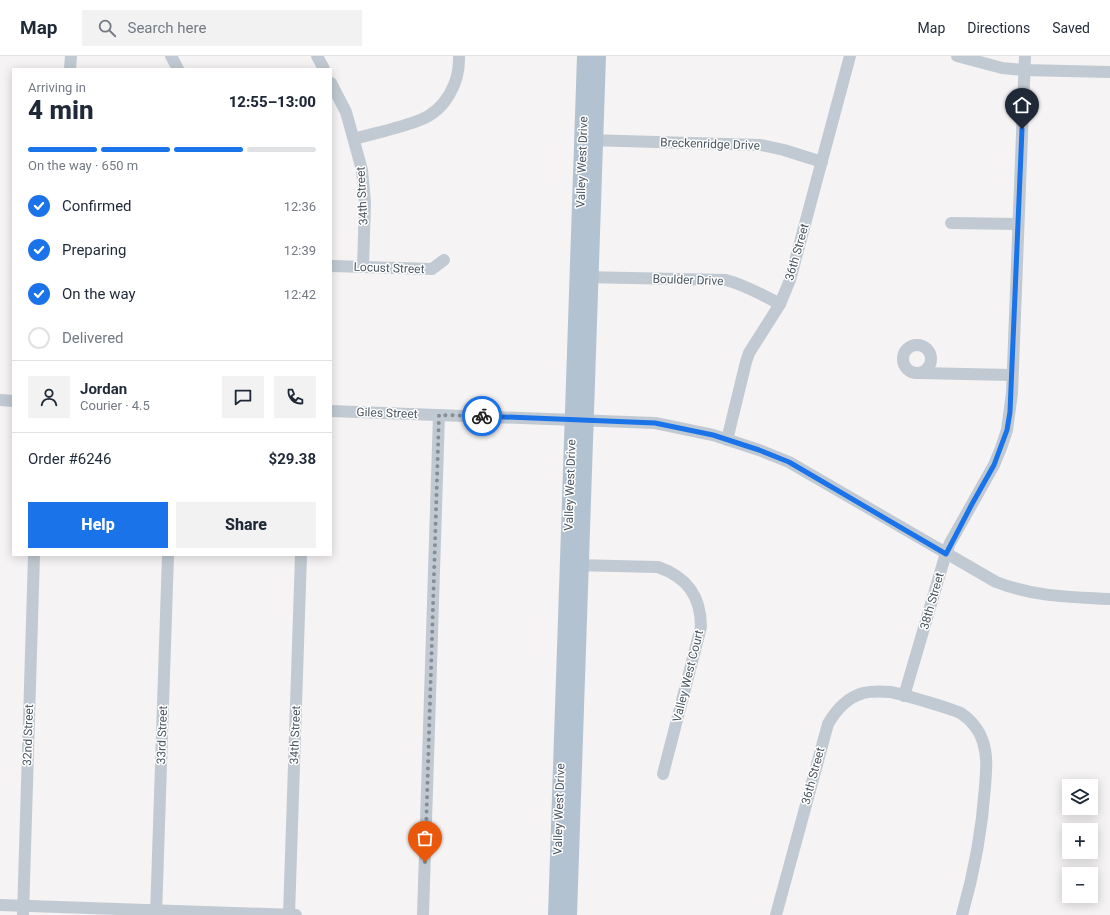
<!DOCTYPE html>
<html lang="en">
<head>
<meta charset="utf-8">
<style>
  :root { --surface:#fff; --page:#f2f2f3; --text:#1f2937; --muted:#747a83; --line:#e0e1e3; --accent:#1a73e8 }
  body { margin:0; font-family:Roboto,sans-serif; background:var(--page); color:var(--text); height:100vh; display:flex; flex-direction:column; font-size:15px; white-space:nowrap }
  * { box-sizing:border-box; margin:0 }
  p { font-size:13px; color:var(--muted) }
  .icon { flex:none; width:22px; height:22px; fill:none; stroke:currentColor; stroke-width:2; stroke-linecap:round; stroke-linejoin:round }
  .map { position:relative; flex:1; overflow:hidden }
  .side { position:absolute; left:12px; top:12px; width:320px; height:488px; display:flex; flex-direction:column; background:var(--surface); border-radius:0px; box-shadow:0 2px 10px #0003 }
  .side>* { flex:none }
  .buttons { position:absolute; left:1062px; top:723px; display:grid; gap:8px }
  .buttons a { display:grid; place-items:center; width:36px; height:36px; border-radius:0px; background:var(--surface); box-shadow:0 2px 10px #0003; font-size:20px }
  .pin { position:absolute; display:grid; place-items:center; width:34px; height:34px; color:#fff; margin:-41px -17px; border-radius:50% 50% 50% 0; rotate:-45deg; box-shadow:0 0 4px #0007 }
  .pin .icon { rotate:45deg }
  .courier { position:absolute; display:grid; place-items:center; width:40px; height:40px; margin:-20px; border:3px solid #1a73e8; border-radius:50%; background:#fff; color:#222; box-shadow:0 1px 5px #0007 }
  .headline em { font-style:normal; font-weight:800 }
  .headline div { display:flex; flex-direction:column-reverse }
  .headline { display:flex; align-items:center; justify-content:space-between; height:68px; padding:0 16px }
  h1 { font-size:26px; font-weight:800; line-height:30px }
  .bar { display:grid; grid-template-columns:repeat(4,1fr); gap:6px 4px; align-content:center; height:48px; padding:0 16px }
  .bar i { height:5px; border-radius:3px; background:var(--line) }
  .bar .on { background:var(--accent) }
  .bar p { grid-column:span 4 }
  .line { display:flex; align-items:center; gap:10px; padding:0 16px; border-top:1px solid var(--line) }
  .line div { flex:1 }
  .round { display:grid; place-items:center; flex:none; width:42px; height:42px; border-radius:0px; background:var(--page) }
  ol { padding:0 16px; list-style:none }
  li { display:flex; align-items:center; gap:12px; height:44px }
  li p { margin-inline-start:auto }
  li .icon { padding:4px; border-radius:50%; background:var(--accent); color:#fff; stroke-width:4 }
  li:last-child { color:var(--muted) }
  li i { width:22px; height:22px; border:2px solid var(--line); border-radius:50% }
  .action { display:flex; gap:8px; margin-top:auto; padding:8px 16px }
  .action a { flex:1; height:46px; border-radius:0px; background:var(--accent); color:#fff; font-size:16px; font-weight:800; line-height:46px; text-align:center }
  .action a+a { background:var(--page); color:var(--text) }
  header { display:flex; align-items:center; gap:24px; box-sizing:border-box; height:56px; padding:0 20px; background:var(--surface); border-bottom:1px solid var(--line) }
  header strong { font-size:19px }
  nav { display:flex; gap:22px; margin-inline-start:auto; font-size:14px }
  .search { width:280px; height:36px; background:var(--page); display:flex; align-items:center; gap:10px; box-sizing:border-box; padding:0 14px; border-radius:0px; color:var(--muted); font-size:15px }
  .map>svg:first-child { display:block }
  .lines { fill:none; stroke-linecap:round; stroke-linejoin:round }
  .minor { stroke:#c1cad2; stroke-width:12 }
  .major { stroke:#b3c2d1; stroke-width:16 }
  .done { stroke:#868d94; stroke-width:4; stroke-dasharray:0 7.2 }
  .route { stroke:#1a73e8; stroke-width:5 }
  .labels { text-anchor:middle; stroke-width:3; stroke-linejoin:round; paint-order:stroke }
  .street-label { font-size:12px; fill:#4a5661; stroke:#fff }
</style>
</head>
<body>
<header>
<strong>Map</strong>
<div class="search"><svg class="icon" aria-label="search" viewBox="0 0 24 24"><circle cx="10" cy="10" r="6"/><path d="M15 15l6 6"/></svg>Search here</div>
<nav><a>Map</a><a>Directions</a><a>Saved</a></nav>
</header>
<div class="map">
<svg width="1110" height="859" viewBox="0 0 1110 859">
  <rect width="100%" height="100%" fill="#f5f3f3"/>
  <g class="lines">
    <g class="minor">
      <polyline points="171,0 178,13"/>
      <polyline points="317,0 324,13"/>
      <polyline points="957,0 1002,12 1024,14 1110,16"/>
      <polyline points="70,13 71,0"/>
      <polyline points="331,27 346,56 362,114 365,146 363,211"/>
      <path d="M354 83C375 77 400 72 420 64 446 54 460 26 459 0"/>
      <polyline points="588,84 761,89 784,94 822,106"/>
      <polyline points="951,167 1018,168"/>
      <polyline points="331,210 432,213 444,204"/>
      <path d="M583 221 726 224C745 229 763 239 780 248"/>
      <circle cx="917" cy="303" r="14"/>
      <polyline points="918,317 1012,319"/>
      <polyline points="0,344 13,345"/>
      <path d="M331 355 655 367 713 379 759 394 789 406 996 526C1035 541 1069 541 1110 543"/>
      <polyline points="727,384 746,306 749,297 780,248 790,224 850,0"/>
      <path d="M573 509 658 511C687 521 701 540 701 571L663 718"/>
      <polyline points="904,640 946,497 950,487 994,409 1001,392 1007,374 1012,337 1025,0"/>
      <polyline points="0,849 296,859"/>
      <polyline points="23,859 34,499"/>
      <polyline points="156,859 168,499"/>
      <polyline points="289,859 301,499"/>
      <polyline points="423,859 439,359"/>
      <path d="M776 859 828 668C836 654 846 642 863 637 872 635 880 635 890 636 898 637 957 654 962 658 971 664 980 675 983 686 988 701 986 716 985 731 982 774 974 817 962 859"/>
    </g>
    <g class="major">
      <polyline points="556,859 585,0"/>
      <polyline points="569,859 598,0"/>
    </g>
  </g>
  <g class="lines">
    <polyline class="done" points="425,806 439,359 482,360"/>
    <polyline class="route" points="482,360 655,367 713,379 759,394 789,406 946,498 972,448 994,409 1007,374 1010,356 1022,73"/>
  </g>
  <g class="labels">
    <g class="street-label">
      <text transform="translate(710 88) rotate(2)" y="4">Breckenridge Drive</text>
      <text transform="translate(582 106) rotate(-88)" y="4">Valley West Drive</text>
      <text transform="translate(362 140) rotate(-93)" y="4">34th Street</text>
      <text transform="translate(797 196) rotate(-74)" y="4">36th Street</text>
      <text transform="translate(389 212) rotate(2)" y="4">Locust Street</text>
      <text transform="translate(688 224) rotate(2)" y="4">Boulder Drive</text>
      <text transform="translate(387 357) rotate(2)" y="4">Giles Street</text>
      <text transform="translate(570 429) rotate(-88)" y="4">Valley West Drive</text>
      <text transform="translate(932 545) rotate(-74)" y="4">38th Street</text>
      <text transform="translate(688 620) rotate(-76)" y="4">Valley West Court</text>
      <text transform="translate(28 679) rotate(-88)" y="4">32nd Street</text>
      <text transform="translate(162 679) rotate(-88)" y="4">33rd Street</text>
      <text transform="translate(295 679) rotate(-88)" y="4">34th Street</text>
      <text transform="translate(813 720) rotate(-75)" y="4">36th Street</text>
      <text transform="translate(559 753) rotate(-88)" y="4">Valley West Drive</text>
    </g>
  </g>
</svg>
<div class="buttons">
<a><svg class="icon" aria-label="layers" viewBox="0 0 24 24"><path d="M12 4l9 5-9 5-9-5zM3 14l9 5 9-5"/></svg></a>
<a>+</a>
<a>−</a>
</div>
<div class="pin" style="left:425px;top:806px;background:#ea580c"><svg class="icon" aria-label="bag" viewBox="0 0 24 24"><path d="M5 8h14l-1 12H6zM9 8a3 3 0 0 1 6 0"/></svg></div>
<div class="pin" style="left:1022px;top:73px;background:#1f2937"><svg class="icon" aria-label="home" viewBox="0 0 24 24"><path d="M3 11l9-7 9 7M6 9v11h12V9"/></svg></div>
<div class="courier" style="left:482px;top:360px"><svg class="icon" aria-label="bike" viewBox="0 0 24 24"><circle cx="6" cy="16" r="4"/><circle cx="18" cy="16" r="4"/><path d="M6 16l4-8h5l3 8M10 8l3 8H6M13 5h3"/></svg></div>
<section class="side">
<div class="headline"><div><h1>4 min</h1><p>Arriving in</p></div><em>12:55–13:00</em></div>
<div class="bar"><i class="on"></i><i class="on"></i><i class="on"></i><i></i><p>On the way · 650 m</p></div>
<ol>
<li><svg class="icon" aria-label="check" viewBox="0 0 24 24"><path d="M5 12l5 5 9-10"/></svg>Confirmed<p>12:36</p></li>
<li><svg class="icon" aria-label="check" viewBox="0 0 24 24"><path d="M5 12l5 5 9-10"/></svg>Preparing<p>12:39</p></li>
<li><svg class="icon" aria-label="check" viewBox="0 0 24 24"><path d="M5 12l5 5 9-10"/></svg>On the way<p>12:42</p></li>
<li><i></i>Delivered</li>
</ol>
<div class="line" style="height:72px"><a class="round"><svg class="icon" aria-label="person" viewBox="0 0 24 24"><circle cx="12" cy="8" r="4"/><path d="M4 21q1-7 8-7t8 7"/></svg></a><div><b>Jordan</b><p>Courier · 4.5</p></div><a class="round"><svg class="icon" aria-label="chat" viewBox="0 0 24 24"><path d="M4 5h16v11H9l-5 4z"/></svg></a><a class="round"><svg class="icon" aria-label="phone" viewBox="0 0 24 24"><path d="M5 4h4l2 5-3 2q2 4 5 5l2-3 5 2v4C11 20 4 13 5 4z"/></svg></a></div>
<div class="line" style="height:52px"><div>Order #6246</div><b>$29.38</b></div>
<div class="action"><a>Help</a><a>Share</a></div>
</section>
</div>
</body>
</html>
